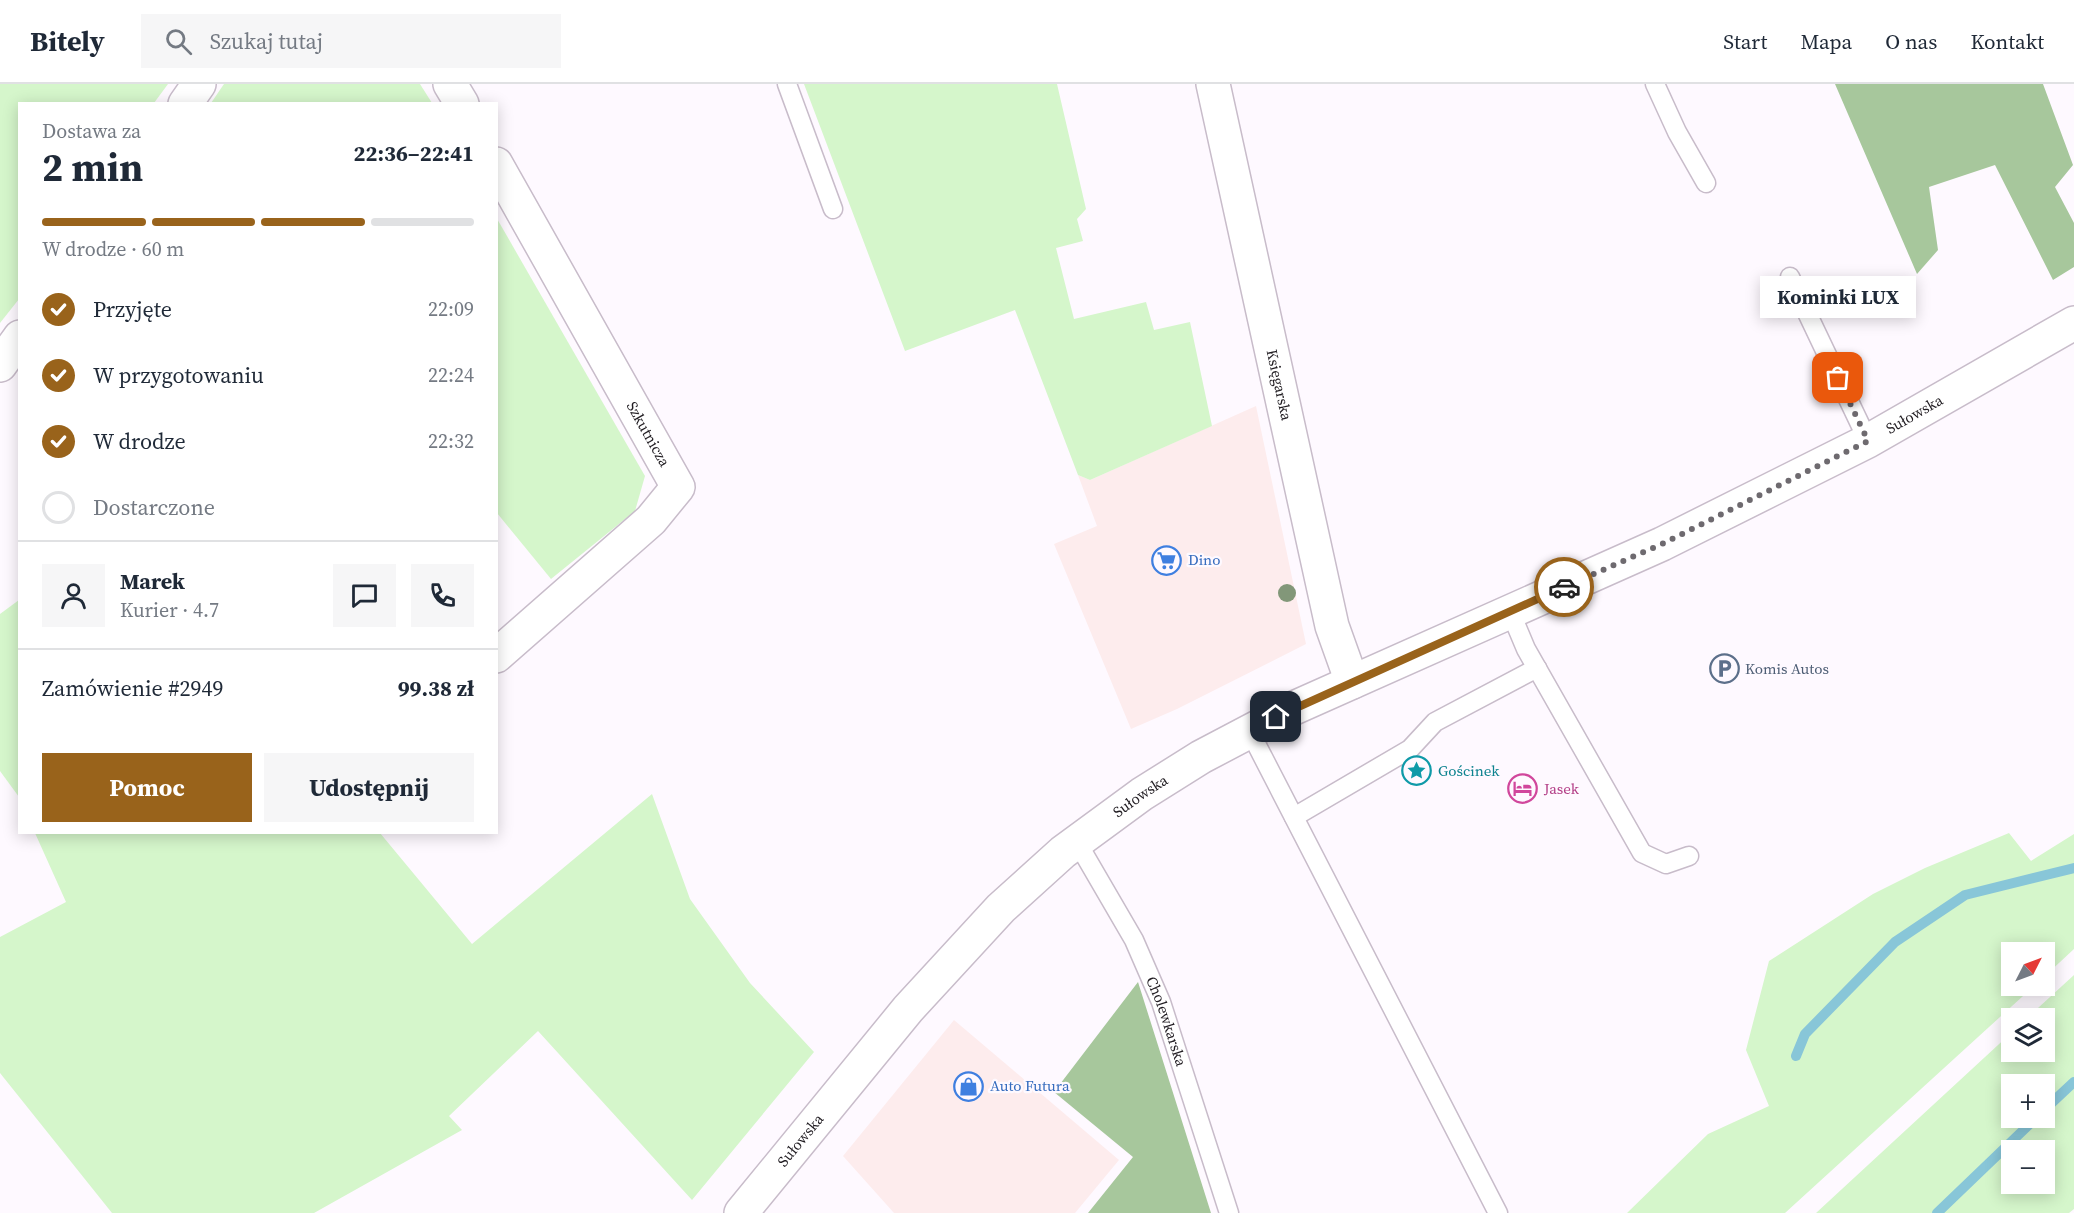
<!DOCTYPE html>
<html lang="pl">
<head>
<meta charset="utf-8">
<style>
  :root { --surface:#fff; --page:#f6f6f7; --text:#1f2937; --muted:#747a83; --line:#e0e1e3; --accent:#99631b }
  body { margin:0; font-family:"Source Serif 4",serif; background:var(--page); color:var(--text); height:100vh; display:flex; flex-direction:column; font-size:22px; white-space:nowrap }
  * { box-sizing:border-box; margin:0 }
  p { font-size:20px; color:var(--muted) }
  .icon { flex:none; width:33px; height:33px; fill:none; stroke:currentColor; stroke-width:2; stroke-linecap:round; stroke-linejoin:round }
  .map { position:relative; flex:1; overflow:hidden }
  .drawer { position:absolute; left:18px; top:18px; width:480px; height:732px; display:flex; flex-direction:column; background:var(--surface); border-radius:0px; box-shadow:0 3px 15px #0003 }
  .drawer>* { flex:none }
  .needle { width:39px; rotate:48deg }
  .tools { position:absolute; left:2001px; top:858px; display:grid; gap:12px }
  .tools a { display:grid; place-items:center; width:54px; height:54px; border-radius:0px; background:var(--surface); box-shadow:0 3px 15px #0003; font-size:30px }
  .pin { position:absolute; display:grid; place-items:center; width:51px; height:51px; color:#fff; margin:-26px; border-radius:12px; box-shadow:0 3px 9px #0006 }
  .courier { position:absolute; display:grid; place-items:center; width:60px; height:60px; margin:-30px; border:4px solid #99631b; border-radius:50%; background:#fff; color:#222; box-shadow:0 2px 8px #0007 }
  .bubble { position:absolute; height:42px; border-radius:0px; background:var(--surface); box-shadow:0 3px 15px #0003; font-size:20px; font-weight:700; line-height:42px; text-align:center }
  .headline em { font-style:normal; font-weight:700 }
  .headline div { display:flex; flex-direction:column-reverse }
  .headline { display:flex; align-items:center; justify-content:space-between; height:102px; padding:0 24px }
  h1 { font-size:39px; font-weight:700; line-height:45px }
  .bar { display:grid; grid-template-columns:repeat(4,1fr); gap:9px 6px; align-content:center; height:72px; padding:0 24px }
  .bar i { height:8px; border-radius:4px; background:var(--line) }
  .bar .on { background:var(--accent) }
  .bar p { grid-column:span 4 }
  .line { display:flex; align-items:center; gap:15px; padding:0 24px; border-top:2px solid var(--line) }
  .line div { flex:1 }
  .round { display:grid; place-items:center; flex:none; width:63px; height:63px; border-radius:0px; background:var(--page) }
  ol { padding:0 24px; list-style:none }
  li { display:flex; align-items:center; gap:18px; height:66px }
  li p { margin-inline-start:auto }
  li .icon { padding:6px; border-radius:50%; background:var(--accent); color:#fff; stroke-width:4 }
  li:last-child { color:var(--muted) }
  li i { width:33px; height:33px; border:3px solid var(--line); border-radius:50% }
  .button { display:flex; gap:12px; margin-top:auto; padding:12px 24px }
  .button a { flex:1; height:69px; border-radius:0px; background:var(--accent); color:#fff; font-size:24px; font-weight:700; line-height:69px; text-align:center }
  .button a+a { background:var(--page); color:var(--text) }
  header { display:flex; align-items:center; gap:36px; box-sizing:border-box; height:84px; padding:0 30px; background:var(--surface); border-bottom:2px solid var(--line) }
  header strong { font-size:28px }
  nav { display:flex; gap:33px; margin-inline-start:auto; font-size:21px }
  .search { width:420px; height:54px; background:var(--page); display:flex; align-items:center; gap:15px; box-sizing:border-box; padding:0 21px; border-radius:0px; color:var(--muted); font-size:22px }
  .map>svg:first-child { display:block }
  .commercial { fill:#fdeced }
  .green { fill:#d5f6cb; fill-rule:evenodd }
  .forest { fill:#a7c79c }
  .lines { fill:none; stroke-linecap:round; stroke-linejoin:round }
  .stream { stroke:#88c6d8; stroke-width:10 }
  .service-casing { stroke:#c8bcca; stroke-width:21 }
  .minor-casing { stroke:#c8bcca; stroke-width:36 }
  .tertiary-casing { stroke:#c8bcca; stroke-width:36 }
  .secondary-casing { stroke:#c8bcca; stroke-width:36 }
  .service { stroke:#fff; stroke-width:18 }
  .minor { stroke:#fff; stroke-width:33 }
  .tertiary { stroke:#fff; stroke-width:33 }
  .secondary { stroke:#fff; stroke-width:33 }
  .tree { fill:#829779 }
  .done { stroke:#6e6a6f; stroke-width:6; stroke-dasharray:0 10.8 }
  .route { stroke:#99631b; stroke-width:8 }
  .labels { text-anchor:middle; stroke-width:4.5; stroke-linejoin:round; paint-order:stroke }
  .street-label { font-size:15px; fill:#211d22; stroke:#fef9ff }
  .shop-label { font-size:15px; fill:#366cbe; stroke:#fef9ff; text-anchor:start }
  .service-label { font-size:15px; fill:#4e5e75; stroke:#fef9ff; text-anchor:start }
  .culture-label { font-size:15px; fill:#0d838f; stroke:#fef9ff; text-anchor:start }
  .hotel-label { font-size:15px; fill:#b23c85; stroke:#fef9ff; text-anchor:start }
</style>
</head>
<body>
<header>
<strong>Bitely</strong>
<div class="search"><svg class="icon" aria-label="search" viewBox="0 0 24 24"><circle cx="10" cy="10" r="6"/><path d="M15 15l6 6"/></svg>Szukaj tutaj</div>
<nav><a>Start</a><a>Mapa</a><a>O nas</a><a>Kontakt</a></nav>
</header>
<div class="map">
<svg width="2074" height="1129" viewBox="0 0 2074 1129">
  <rect width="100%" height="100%" fill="#fef9ff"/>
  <g class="commercial">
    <polygon points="1256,322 1306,560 1177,625 1131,645 1054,460 1097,442 1078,391 1090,396"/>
    <polygon points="954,936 1119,1076 1075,1129 894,1129 843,1072"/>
  </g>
  <g class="green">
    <polygon points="0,0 168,0 154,19 20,20 19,215 0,239"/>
    <polygon points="224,0 420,0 432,19 211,19"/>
    <polygon points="804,0 1057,0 1086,125 1077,135 1083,157 1056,164 1074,235 1146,218 1154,246 1190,238 1212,342 1090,396 1078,391 1015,226 905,267"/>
    <polygon points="496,133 645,392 635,427 551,495 497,429"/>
    <polygon points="19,516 19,713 0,687 0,530"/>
    <polygon points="652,710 690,815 750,899 814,968 692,1116 538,947 449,1032 462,1046 314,1129 112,1129 0,989 0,853 66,818 35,749 380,749 472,860"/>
    <polygon points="2009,749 2031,777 2074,750 2074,865 2045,892 2044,868 2012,868 2012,902 2034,902 1785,1129 1627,1129 1708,1050 1769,1022 1746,966 1769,877 1873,810 1925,784"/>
    <path d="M2074 891V1125L2069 1129H1816L2011 949 2012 968H2044V934H2027ZM2012 1000H2044V1034H2012ZM2012 1066H2044V1100H2012Z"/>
  </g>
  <g class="forest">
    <polygon points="1835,0 2043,0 2073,81 2055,103 2074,139 2074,183 2053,196 1995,81 1929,103 1938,166 1917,190"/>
    <polygon points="1138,898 1211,1129 1088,1129 1133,1073 1054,1008"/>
  </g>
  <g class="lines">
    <g class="stream">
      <polyline points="1796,972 1805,950 1895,858 1965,811 2074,784"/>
      <polyline points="2044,1026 2074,998"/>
      <polyline points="1937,1129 2036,1034"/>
    </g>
    <defs>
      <g id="service">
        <polyline points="787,0 833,125"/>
        <polyline points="1655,0 1677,48 1706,99"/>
        <polyline points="1790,193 1868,357"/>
        <polyline points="1510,527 1526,565 1642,769 1666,780 1689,772"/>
        <polyline points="1249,646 1498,1129"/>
        <polyline points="1294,733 1410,665 1435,638 1537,584"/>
        <path id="s1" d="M1077 758 1134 856 1161 918 1229 1129"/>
      </g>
      <g id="minor">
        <polyline points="450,0 462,20"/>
        <polyline points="185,20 199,0"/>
        <path id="s2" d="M496 80 678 403 651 436 496 572"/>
        <polyline points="0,281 20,253"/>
      </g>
      <g id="tertiary">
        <path id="s3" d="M1213 0 1332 542 1352 598"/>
      </g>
      <g id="secondary">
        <path id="s4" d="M741 1129 908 925 1001 824 1063 768 1142 710 1201 673 1294 624 1662 460 1868 357 2074 239"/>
      </g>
    </defs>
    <use href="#service" class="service-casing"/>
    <use href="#minor" class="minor-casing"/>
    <use href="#tertiary" class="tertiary-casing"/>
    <use href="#secondary" class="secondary-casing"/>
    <use href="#service" class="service"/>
    <use href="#minor" class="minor"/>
    <use href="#tertiary" class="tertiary"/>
    <use href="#secondary" class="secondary"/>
  </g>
  <circle class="tree" cx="1287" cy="509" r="9"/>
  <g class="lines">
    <polyline class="done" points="1564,503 1662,460 1868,357 1838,294"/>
    <polyline class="route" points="1276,633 1564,503"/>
  </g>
  <defs>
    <symbol id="supermarket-ring" viewBox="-11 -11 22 22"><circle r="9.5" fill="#fef9ff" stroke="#3f7fe0" stroke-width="1.5"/><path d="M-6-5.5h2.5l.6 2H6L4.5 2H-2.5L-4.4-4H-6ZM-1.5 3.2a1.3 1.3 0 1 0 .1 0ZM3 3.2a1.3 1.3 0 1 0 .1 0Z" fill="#3f7fe0"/></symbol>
    <symbol id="parking-ring" viewBox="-11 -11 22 22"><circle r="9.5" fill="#fef9ff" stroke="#5c6f8a" stroke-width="1.5"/><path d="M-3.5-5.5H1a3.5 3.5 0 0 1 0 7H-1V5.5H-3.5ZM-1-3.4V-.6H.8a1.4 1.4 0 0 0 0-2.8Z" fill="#5c6f8a"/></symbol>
    <symbol id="sight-ring" viewBox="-11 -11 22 22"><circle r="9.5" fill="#fef9ff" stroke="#0f9aa8" stroke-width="1.5"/><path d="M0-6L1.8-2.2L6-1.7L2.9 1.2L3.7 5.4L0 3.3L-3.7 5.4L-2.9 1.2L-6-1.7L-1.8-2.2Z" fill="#0f9aa8"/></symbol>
    <symbol id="hotel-ring" viewBox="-11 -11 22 22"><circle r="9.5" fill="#fef9ff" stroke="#d1479c" stroke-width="1.5"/><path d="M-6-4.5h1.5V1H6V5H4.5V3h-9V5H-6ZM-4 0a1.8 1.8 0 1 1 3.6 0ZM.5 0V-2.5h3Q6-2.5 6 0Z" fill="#d1479c"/></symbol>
    <symbol id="shop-ring" viewBox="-11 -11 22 22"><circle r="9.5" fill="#fef9ff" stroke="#3f7fe0" stroke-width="1.5"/><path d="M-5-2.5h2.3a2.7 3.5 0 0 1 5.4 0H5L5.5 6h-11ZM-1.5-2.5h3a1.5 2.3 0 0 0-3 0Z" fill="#3f7fe0"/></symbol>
  </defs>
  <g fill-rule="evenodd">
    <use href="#supermarket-ring" x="1150" y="460" width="33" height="33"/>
    <use href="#parking-ring" x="1708" y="568" width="33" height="33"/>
    <use href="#sight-ring" x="1400" y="670" width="33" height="33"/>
    <use href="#hotel-ring" x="1506" y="688" width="33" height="33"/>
    <use href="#shop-ring" x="952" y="986" width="33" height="33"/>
  </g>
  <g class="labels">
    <g class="street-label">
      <text dy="5" stroke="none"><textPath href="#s3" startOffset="308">Księgarska</textPath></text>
      <text dy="5" stroke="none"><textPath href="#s4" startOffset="1444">Sułowska</textPath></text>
      <text dy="5" stroke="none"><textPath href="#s2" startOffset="310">Szkutnicza</textPath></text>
      <text dy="5" stroke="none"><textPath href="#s4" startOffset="580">Sułowska</textPath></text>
      <text dy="5" stroke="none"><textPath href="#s1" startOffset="201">Cholewkarska</textPath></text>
      <text dy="5" stroke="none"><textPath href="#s4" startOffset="94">Sułowska</textPath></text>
    </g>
    <g class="shop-label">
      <text x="1188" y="481">Dino</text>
      <text x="990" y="1007">Auto Futura</text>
    </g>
    <g class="service-label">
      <text x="1745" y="590">Komis Autos</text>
    </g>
    <g class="culture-label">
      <text x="1438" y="692">Gościnek</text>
    </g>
    <g class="hotel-label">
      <text x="1544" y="710">Jasek</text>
    </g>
  </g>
</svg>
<div class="tools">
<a><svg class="needle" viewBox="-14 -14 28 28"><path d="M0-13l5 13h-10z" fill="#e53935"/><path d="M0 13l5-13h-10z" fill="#747a83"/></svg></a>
<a><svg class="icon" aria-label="layers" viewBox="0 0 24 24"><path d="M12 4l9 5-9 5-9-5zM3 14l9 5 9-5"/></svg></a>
<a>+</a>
<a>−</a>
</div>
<div class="pin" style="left:1838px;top:294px;background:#ea580c"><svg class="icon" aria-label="bag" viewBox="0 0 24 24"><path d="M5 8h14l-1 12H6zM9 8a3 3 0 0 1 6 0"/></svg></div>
<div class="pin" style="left:1276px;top:633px;background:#1f2937"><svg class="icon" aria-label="home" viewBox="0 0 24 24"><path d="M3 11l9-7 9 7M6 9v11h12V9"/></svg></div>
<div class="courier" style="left:1564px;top:503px"><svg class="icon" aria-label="car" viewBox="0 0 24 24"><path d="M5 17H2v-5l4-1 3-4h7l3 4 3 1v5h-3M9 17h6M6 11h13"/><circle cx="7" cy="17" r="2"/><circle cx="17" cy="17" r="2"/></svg></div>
<div class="bubble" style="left:1760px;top:192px;width:156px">Kominki LUX</div>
<section class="drawer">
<div class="headline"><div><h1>2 min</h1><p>Dostawa za</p></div><em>22:36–22:41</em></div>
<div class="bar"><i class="on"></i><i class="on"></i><i class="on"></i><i></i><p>W drodze · 60 m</p></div>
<ol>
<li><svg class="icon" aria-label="check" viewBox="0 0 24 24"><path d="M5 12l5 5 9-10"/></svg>Przyjęte<p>22:09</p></li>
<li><svg class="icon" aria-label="check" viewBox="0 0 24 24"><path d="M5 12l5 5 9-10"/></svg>W przygotowaniu<p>22:24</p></li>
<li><svg class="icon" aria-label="check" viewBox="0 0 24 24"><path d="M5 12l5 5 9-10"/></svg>W drodze<p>22:32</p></li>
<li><i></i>Dostarczone</li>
</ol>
<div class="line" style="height:108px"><a class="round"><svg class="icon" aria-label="person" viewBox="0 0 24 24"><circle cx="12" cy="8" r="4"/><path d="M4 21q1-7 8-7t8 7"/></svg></a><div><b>Marek</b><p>Kurier · 4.7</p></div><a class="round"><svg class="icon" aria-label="chat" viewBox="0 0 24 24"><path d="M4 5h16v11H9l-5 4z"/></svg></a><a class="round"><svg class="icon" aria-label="phone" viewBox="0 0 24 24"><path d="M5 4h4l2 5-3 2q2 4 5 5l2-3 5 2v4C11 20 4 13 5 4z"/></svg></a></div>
<div class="line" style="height:78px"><div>Zamówienie #2949</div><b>99.38 zł</b></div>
<div class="button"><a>Pomoc</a><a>Udostępnij</a></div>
</section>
</div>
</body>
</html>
